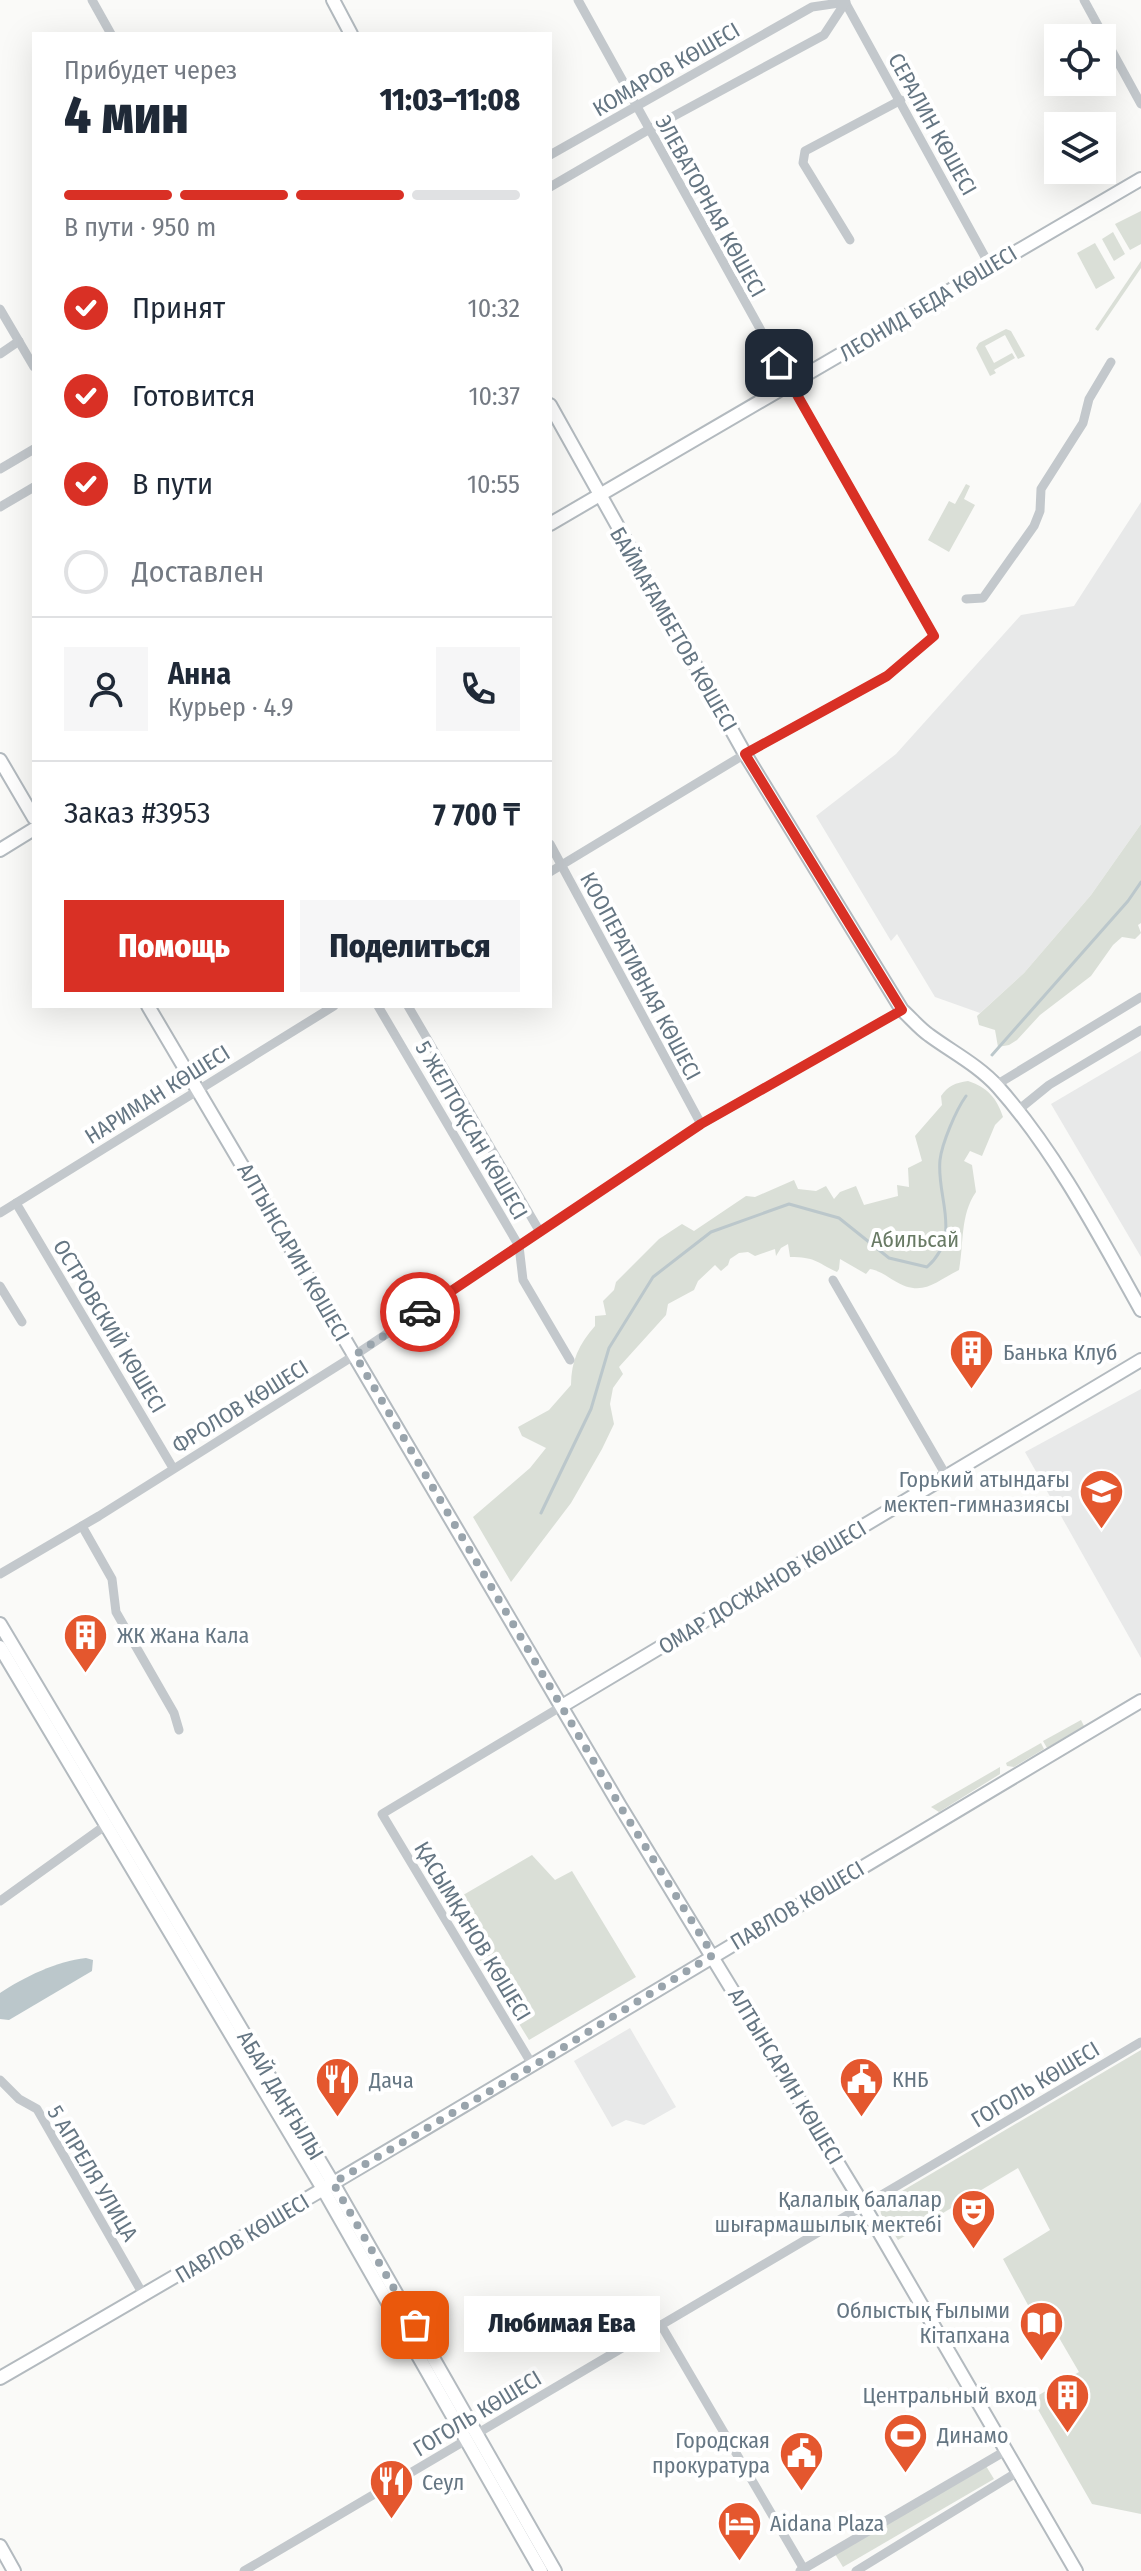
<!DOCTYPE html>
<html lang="ru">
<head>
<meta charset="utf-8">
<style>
  :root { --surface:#fff; --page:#f6f6f7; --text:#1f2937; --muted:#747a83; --line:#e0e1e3; --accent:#d93025 }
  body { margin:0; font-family:"Fira Sans Condensed",sans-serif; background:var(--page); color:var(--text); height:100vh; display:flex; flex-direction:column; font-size:30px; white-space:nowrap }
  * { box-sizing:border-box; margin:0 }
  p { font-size:26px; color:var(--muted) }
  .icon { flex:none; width:44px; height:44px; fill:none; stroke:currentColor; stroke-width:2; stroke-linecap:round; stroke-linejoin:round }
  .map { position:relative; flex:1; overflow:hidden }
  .panel { position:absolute; left:32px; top:32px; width:520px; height:976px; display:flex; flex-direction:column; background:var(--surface); border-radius:0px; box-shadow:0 8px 32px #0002 }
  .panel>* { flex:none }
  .tools { position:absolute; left:1044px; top:24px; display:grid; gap:16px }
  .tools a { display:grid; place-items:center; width:72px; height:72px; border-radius:0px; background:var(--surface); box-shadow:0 8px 32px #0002; font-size:40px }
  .pin { position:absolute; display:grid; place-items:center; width:68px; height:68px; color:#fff; margin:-34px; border-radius:16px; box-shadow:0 4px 12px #0006 }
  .courier { position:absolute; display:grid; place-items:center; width:80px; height:80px; margin:-40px; border:6px solid #d93025; border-radius:50%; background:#fff; color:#222; box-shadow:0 2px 10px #0007 }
  .bubble { position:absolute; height:56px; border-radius:0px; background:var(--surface); box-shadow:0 8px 32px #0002; font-size:26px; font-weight:800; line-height:56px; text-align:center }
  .overview em { font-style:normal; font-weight:800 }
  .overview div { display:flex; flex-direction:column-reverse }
  .overview { display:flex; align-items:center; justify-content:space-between; height:136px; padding:0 32px }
  h1 { font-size:52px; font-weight:800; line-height:60px }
  .bar { display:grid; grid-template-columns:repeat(4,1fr); gap:12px 8px; align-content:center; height:96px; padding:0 32px }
  .bar i { height:10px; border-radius:6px; background:var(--line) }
  .bar .selected { background:var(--accent) }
  .bar p { grid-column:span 4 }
  .line { display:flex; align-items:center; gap:20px; padding:0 32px; border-top:2px solid var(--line) }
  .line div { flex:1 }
  .round { display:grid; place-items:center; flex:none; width:84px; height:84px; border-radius:0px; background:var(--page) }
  ol { padding:0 32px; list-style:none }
  li { display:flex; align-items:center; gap:24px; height:88px }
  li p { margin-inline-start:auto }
  li .icon { padding:8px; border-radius:50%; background:var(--accent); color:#fff; stroke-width:4 }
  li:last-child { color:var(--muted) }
  li i { width:44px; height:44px; border:4px solid var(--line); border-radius:50% }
  .action { display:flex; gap:16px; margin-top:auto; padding:16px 32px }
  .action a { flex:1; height:92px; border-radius:0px; background:var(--accent); color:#fff; font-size:32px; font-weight:800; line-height:92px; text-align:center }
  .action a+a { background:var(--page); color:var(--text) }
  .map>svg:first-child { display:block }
  .built { fill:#e8e9e9 }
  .green { fill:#dadfd7 }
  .water { fill:#bbc7cb }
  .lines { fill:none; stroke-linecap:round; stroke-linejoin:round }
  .stream { stroke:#bbc7cb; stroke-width:3 }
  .secondary-casing { stroke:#b3babf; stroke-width:16 }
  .street { stroke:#c3c8cc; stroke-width:9 }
  .secondary { stroke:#fff; stroke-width:12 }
  .done { stroke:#99a4ac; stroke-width:8; stroke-dasharray:0 14.4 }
  .route { stroke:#d93025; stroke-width:10 }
  .labels { text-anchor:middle; stroke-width:8; stroke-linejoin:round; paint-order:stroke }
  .street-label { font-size:22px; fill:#657683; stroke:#fff }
  .park-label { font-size:22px; fill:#687a64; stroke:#fff }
  .poi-label { font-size:22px; fill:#657683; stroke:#fff; text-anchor:start }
</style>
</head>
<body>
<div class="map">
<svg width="1141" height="2571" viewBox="0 0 1141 2571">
  <rect width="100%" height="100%" fill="#fafaf8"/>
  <g class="built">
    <polygon points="1141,502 1141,824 1091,895 1024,973 980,1013 935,997 897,934 891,941 816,816 896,754 1021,615 1074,606"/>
    <polygon points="1141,1051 1141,1257 1051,1104"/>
    <polygon points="1141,1389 1141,1658 1025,1452"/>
    <polygon points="630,2028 676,2107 644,2125 626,2120 612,2127 574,2061"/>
  </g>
  <g class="green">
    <polygon points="1141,211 1141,244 1130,250 1115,224"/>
    <polygon points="1113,232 1125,254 1114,261 1102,239"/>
    <polygon points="1095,243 1115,278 1096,289 1077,253"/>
    <polygon points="1141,261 1141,268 1098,331 1095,329"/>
    <polygon points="1006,329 1011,331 1025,356 1018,359 1005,335 985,346 994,363 1012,353 1015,358 994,370 996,373 990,376 976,348 979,343"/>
    <polygon points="966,484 970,486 964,499 975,505 949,552 928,540 949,501 955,504"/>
    <polygon points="1141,824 1141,923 1138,925 1141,933 1135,939 1122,937 1113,945 1091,976 1040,1015 1017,1040 1009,1045 998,1047 995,1030 979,1025 977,1016 1024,973 1091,895"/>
    <path d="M968 1081C987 1087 997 1098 1003 1117L995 1125 982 1156 970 1151 964 1161 972 1165 976 1192C960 1215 964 1243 959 1270 933 1283 922 1298 893 1280 885 1275 880 1271 870 1269L866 1274 840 1259 839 1269 837 1272C816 1262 815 1257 790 1257L788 1244 781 1248 776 1256 775 1249 755 1256 748 1252 739 1253 730 1259 728 1265 721 1271 715 1265 698 1281 694 1290 668 1304 666 1315 619 1367 623 1374 613 1388 610 1404 614 1424 602 1449 571 1503 511 1582 473 1517 530 1468 546 1448 522 1436 518 1427 549 1410 571 1385C571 1361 579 1344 595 1326V1316L606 1315 603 1301 614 1290 616 1282 659 1239 682 1224 694 1231 746 1196 755 1197 794 1180 798 1189 816 1191 826 1186 834 1199 840 1192 856 1186 864 1205 898 1196 897 1185 909 1187 908 1168 922 1161 915 1136 942 1105 941 1096C949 1085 955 1083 968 1081Z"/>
    <polygon points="1081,1720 1084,1726 1047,1748 1043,1741"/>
    <polygon points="1041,1743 1044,1749 1014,1767 1007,1766 1006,1763"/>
    <polygon points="1000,1767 1000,1774 939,1812 931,1807"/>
    <polygon points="532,1855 555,1880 572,1871 636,1977 529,2040 446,1905"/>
    <polygon points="1141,2050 1141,2514 1092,2504 1032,2399 1068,2378 1073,2386 1077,2384 1072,2376 1079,2372 1051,2324 1041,2329 1003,2259 1050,2230 1018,2168 898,2240 881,2214 880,2207 885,2201"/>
    <polygon points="986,2466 994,2479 843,2567 835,2554"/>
  </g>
  <path class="water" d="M86 1958 93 1960 92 1971 9 2020 0 2019V1993C24 1977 57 1961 86 1958Z"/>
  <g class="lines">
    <g class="stream">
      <polyline points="992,1055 1128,901 1141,882"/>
      <path d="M541 1513 591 1409 609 1348 653 1277 711 1232 789 1204 839 1218 889 1258 927 1267C963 1235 936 1198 940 1160 942 1143 956 1110 966 1096"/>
    </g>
    <defs>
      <g id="secondary">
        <polyline points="333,0 351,34"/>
        <path d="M550 405 745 754 902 1010C911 1018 919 1028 929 1035 952 1052 978 1065 998 1087 1055 1151 1099 1235 1141 1310"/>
        <polyline points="550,524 1141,179"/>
        <polyline points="0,760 34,818"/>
        <polyline points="0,850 34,829"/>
        <polyline points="148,1006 620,1806 864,2206 1076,2571"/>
        <polyline points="0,1624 333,2183 555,2571"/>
        <polyline points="0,1647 323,2189 541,2571"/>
        <polyline points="562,1706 1141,1360"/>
        <path d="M0 2378C383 2157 761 1927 1141 1701"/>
        <polyline points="0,2546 14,2571"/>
      </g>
    </defs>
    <use href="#secondary" class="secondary-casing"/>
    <g class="street">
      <polyline points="92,0 111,34"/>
      <polyline points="844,0 990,266"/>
      <polyline points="1084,0 1141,104"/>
      <polyline points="550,155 812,7 846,2"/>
      <polyline points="550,187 648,130 824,35 845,3"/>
      <polyline points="850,240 803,163 805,151 901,100"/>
      <polyline points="0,309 34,367"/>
      <polyline points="0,354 19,341"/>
      <polyline points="0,469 34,449"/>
      <polyline points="0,507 34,487"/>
      <polyline points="966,599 983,598 1034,526 1040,511 1041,489 1083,423 1089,399 1111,362"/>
      <polyline points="550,844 701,1124"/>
      <polyline points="550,872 745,754 887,676 934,636 779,363 578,0"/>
      <polyline points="378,1006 519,1246 523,1280 570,1360"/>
      <polyline points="408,1006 540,1232"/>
      <polyline points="996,1085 1141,997"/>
      <polyline points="1017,1111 1049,1085 1141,1030"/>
      <polyline points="16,1203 173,1468"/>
      <polyline points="0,1213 334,1006"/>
      <polyline points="833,1280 947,1477"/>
      <polyline points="0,1286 22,1322"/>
      <polyline points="82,1526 112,1579 116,1612 174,1713 179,1730"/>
      <polyline points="0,1574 99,1516 355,1355 701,1124 902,1010"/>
      <polyline points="0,1901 106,1825"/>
      <polyline points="533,2066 382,1814 562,1706"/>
      <polyline points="0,2080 19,2099 37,2109 144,2296"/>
      <polyline points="661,2325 805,2571"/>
      <polyline points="244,2571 1141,2042"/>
      <polyline points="800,2571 1007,2450"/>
      <polyline points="856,2571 1019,2471"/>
    </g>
    <use href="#secondary" class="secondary"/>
  </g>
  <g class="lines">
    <polyline class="done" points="415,2325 333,2183 533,2066 713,1955 620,1806 355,1355 420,1312"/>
    <polyline class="route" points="420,1312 701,1124 902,1010 745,754 887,676 934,636 779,363"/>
  </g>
  <defs>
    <symbol id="building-pin" viewBox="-11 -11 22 30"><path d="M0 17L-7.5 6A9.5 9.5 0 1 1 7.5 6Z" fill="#e4572e" stroke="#fff"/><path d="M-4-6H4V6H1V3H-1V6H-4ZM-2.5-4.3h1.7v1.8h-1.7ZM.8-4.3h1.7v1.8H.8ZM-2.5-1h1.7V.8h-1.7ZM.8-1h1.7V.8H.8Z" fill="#fff"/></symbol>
    <symbol id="school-pin" viewBox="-11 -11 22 30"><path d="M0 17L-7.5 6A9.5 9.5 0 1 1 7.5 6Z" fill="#e4572e" stroke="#fff"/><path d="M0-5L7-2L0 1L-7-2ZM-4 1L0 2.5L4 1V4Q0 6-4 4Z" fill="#fff"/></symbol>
    <symbol id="civic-pin" viewBox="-11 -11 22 30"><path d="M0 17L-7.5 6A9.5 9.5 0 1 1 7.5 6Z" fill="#e4572e" stroke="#fff"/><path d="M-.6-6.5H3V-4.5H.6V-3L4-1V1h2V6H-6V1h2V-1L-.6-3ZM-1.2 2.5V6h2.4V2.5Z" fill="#fff"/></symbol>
    <symbol id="restaurant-pin" viewBox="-11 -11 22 30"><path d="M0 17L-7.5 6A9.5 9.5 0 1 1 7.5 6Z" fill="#e4572e" stroke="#fff"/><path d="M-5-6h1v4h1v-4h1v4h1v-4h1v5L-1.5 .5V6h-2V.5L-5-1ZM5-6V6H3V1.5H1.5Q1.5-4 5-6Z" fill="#fff"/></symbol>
    <symbol id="theatre-pin" viewBox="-11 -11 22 30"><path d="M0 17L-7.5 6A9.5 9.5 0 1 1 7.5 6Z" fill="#e4572e" stroke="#fff"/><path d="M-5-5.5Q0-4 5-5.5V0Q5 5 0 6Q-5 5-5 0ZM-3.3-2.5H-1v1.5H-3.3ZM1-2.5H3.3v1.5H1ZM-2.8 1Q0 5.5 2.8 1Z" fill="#fff"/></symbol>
    <symbol id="library-pin" viewBox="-11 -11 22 30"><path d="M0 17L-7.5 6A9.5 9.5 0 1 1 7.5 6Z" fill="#e4572e" stroke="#fff"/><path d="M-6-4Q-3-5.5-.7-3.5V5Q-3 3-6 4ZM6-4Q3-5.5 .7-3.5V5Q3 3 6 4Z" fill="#fff"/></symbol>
    <symbol id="stadium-pin" viewBox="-11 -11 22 30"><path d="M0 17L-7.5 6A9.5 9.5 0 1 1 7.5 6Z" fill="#e4572e" stroke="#fff"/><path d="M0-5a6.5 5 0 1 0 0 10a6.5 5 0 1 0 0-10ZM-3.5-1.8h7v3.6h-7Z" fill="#fff"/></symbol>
    <symbol id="hotel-pin" viewBox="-11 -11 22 30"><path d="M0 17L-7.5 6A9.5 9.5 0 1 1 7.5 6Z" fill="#e4572e" stroke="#fff"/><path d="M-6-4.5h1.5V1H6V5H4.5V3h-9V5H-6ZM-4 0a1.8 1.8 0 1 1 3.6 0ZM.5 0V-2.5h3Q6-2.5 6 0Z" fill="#fff"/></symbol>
  </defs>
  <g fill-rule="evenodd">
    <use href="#building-pin" x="946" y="1326" width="51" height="69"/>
    <use href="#school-pin" x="1076" y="1466" width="51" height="69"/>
    <use href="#building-pin" x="60" y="1610" width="51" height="69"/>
    <use href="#civic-pin" x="836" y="2054" width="51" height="69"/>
    <use href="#restaurant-pin" x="312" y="2054" width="51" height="69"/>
    <use href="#theatre-pin" x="948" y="2186" width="51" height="69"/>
    <use href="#library-pin" x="1016" y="2298" width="51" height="69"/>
    <use href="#building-pin" x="1042" y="2370" width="51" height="69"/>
    <use href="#stadium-pin" x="880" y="2410" width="51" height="69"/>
    <use href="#civic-pin" x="776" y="2428" width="51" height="69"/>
    <use href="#restaurant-pin" x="366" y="2456" width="51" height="69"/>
    <use href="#hotel-pin" x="714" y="2498" width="51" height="69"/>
  </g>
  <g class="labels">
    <g class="street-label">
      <text transform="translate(666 69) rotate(-30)" y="8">КОМАРОВ КӨШЕСІ</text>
      <text transform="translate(933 124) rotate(61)" y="8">СЕРАЛИН КӨШЕСІ</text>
      <text transform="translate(711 206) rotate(61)" y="8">ЭЛЕВАТОРНАЯ КӨШЕСІ</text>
      <text transform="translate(928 303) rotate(-31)" y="8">ЛЕОНИД БЕДА КӨШЕСІ</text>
      <text transform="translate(674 629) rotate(60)" y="8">БАЙМАҒАМБЕТОВ КӨШЕСІ</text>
      <text transform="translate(641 976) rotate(62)" y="8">КООПЕРАТИВНАЯ КӨШЕСІ</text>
      <text transform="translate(157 1094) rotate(-32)" y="8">НАРИМАН КӨШЕСІ</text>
      <text transform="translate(472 1130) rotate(60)" y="8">5 ЖЕЛТОҚСАН КӨШЕСІ</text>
      <text transform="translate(294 1252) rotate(60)" y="8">АЛТЫНСАРИН КӨШЕСІ</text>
      <text transform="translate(110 1326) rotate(59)" y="8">ОСТРОВСКИЙ КӨШЕСІ</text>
      <text transform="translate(240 1406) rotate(-32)" y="8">ФРОЛОВ КӨШЕСІ</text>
      <text transform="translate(762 1587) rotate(-31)" y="8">ОМАР ДОСЖАНОВ КӨШЕСІ</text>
      <text transform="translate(797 1905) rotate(-31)" y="8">ПАВЛОВ КӨШЕСІ</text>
      <text transform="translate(473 1931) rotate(59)" y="8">ҚАСЫМҚАНОВ КӨШЕСІ</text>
      <text transform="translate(786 2076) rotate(59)" y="8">АЛТЫНСАРИН КӨШЕСІ</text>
      <text transform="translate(1035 2084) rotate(-31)" y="8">ГОГОЛЬ КӨШЕСІ</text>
      <text transform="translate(281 2095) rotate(59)" y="8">АБАЙ ДАҢҒЫЛЫ</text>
      <text transform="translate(93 2173) rotate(59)" y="8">5 АПРЕЛЯ УЛИЦА</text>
      <text transform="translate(242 2238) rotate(-31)" y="8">ПАВЛОВ КӨШЕСІ</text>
      <text transform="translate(477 2413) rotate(-31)" y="8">ГОГОЛЬ КӨШЕСІ</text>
    </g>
    <g class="park-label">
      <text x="915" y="1247">Абильсай</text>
    </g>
    <g class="poi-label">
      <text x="1003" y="1360">Банька Клуб</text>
      <text x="1070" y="1487" text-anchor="end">Горький атындағы<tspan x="1070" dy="25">мектеп-гимназиясы</tspan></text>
      <text x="117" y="1643">ЖК Жана Кала</text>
      <text x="892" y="2087">КНБ</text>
      <text x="369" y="2088">Дача</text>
      <text x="942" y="2207" text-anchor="end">Қалалық балалар<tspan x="942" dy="25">шығармашылық мектебі</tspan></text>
      <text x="1010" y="2318" text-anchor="end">Облыстық Ғылыми<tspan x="1010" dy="25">Кітапхана</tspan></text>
      <text x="1037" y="2403" text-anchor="end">Центральный вход</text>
      <text x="937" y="2443">Динамо</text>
      <text x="770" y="2448" text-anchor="end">Городская<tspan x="770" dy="25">прокуратура</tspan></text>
      <text x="422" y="2490">Сеул</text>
      <text x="770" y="2531">Aidana Plaza</text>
    </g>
  </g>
</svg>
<div class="tools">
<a><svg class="icon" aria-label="locate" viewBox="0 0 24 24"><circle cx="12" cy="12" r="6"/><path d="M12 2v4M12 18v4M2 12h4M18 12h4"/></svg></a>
<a><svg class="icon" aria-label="layers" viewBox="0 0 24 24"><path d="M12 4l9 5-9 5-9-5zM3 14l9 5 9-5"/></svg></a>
</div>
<div class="pin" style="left:415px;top:2325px;background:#ea580c"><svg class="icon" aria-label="bag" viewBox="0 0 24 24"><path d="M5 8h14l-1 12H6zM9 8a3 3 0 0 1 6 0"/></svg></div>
<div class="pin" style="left:779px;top:363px;background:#1f2937"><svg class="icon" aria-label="home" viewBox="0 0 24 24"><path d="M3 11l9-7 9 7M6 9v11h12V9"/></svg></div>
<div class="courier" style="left:420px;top:1312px"><svg class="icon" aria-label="car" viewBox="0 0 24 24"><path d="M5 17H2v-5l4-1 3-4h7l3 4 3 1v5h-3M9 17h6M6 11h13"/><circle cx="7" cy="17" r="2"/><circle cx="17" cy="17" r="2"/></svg></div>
<div class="bubble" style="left:464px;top:2296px;width:196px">Любимая Ева</div>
<section class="panel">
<div class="overview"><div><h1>4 мин</h1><p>Прибудет через</p></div><em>11:03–11:08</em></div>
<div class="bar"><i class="selected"></i><i class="selected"></i><i class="selected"></i><i></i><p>В пути · 950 m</p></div>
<ol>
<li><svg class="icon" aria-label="check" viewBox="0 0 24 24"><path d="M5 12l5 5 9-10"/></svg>Принят<p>10:32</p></li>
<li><svg class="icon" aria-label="check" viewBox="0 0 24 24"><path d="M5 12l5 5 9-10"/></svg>Готовится<p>10:37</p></li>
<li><svg class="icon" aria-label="check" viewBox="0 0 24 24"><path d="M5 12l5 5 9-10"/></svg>В пути<p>10:55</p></li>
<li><i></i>Доставлен</li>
</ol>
<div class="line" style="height:144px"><a class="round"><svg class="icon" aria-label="person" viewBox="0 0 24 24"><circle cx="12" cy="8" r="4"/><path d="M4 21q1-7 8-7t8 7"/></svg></a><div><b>Анна</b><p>Курьер · 4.9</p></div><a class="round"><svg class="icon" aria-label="phone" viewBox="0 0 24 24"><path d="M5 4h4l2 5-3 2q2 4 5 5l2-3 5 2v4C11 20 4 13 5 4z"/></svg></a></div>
<div class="line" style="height:104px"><div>Заказ #3953</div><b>7 700 ₸</b></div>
<div class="action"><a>Помощь</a><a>Поделиться</a></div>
</section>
</div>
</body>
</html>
